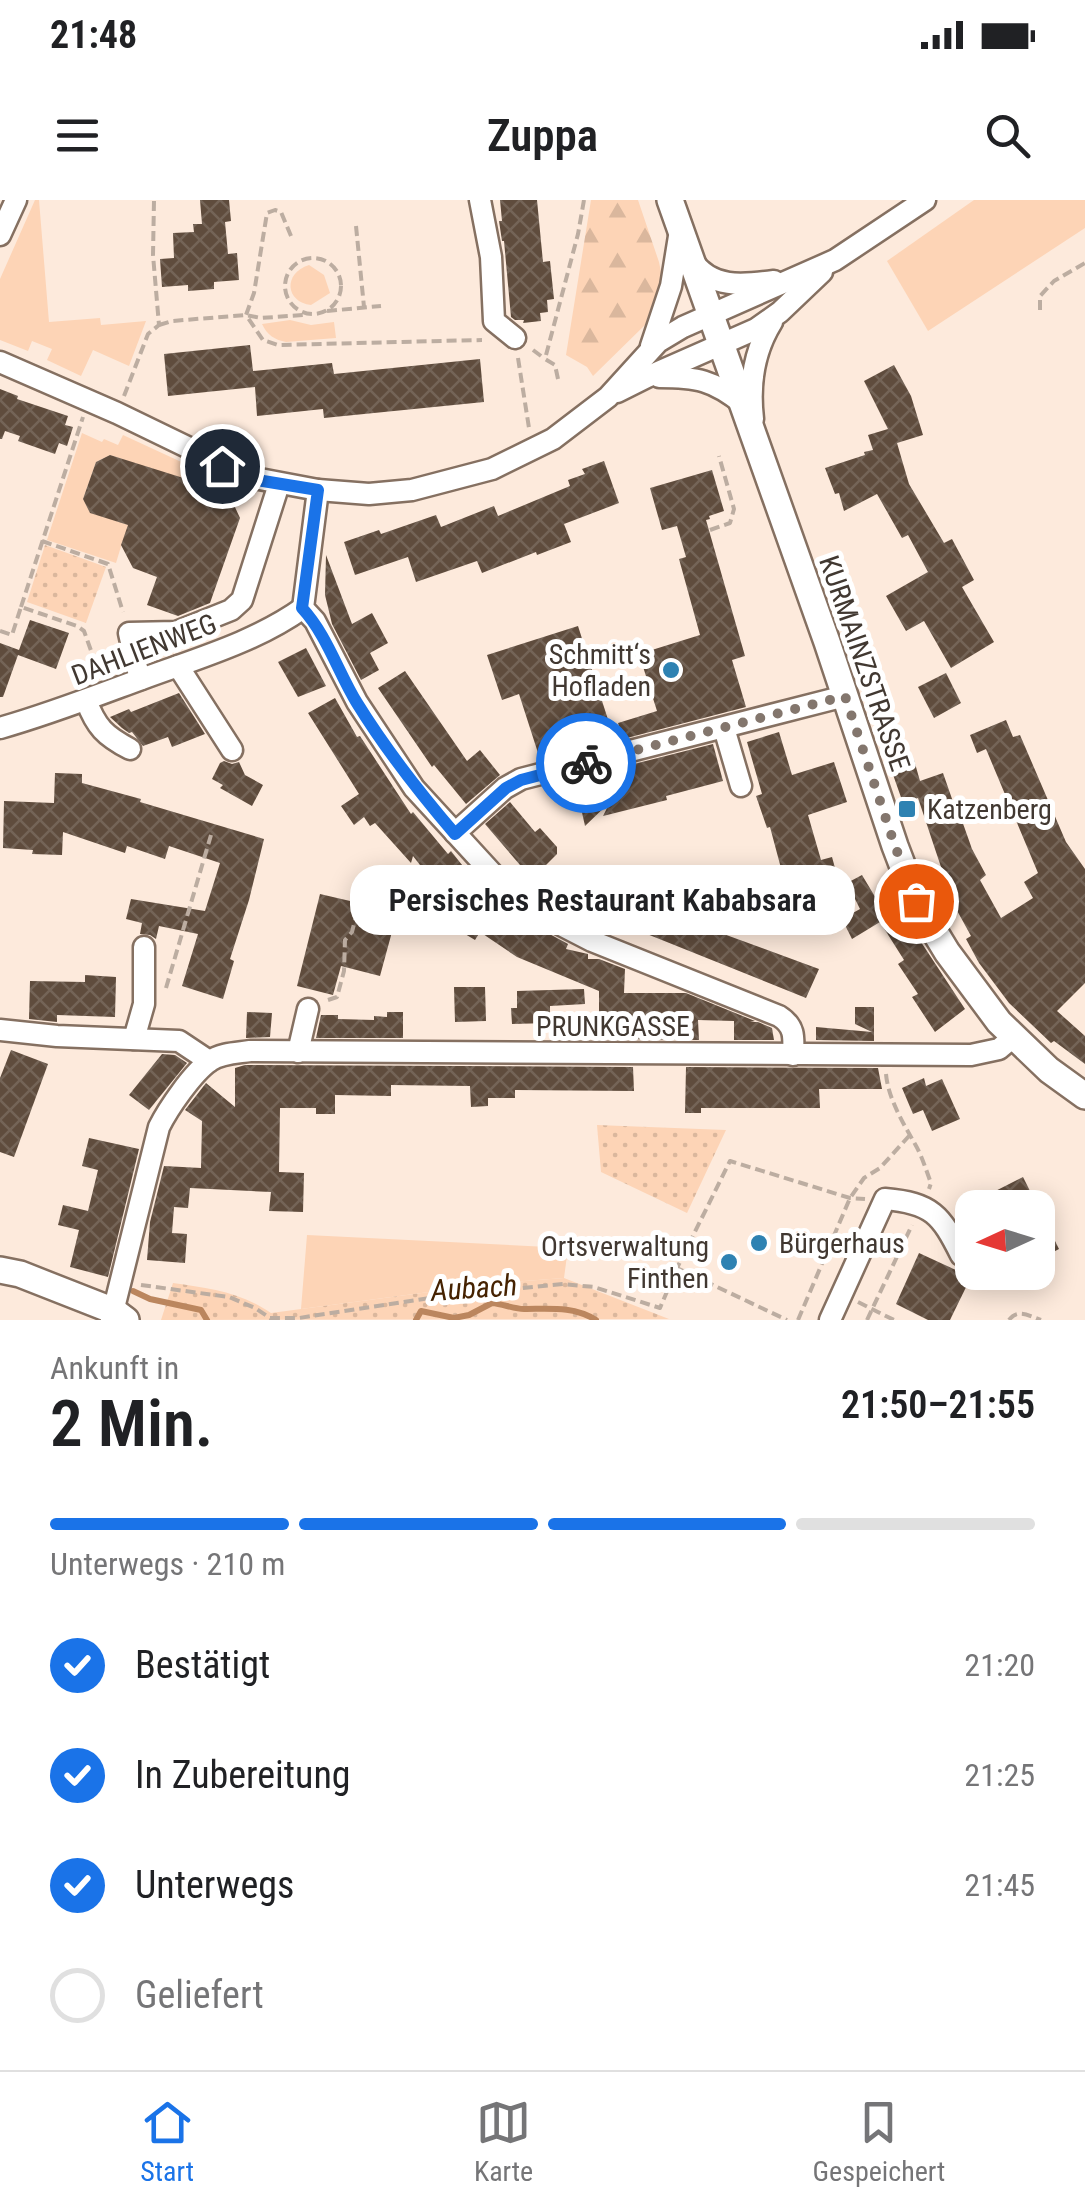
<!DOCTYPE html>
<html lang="de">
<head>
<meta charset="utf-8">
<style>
  :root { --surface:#fff; --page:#f2f2f2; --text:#202124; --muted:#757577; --line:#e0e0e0; --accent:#1a73e8 }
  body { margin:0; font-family:"Roboto Condensed",sans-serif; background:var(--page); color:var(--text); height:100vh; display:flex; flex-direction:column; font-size:38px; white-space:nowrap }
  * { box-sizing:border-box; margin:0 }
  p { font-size:32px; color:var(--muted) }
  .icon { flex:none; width:55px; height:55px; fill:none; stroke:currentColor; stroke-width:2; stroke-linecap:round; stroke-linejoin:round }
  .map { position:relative; height:1120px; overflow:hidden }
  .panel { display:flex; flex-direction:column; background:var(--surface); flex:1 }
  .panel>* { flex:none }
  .needle { width:65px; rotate:266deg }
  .fabs { position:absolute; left:955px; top:990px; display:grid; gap:20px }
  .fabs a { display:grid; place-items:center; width:100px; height:100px; border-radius:20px; background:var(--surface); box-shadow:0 5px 25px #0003; font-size:50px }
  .pin { position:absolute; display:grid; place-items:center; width:85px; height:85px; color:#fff; margin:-42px; border:5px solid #fff; border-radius:50%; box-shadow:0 2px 10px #0007 }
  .courier { position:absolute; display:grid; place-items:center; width:100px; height:100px; margin:-50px; border:8px solid #1a73e8; border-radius:50%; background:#fff; color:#222; box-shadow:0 2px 12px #0007 }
  .bubble { position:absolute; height:70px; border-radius:30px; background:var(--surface); box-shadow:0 5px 25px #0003; font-size:32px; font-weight:600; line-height:70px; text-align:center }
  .headline em { font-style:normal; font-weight:600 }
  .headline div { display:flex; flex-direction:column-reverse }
  .headline { display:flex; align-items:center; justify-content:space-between; height:170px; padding:0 50px }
  h1 { font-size:65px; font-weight:600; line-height:75px }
  .bar { display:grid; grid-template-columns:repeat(4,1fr); gap:15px 10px; align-content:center; height:120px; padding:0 50px }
  .bar i { height:12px; border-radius:8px; background:var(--line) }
  .bar .selected { background:var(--accent) }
  .bar p { grid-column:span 4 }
  ol { padding:0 50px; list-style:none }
  li { display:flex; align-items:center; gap:30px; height:110px }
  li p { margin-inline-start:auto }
  li .icon { padding:10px; border-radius:50%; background:var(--accent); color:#fff; stroke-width:4 }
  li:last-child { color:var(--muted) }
  li i { width:55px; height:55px; border:5px solid var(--line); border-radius:50% }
  .status { display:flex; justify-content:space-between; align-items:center; height:70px; padding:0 50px; background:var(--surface); direction:ltr }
  .status svg { height:28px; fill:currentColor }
  header { display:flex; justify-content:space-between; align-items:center; height:130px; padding:0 50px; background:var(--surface); font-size:45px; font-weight:600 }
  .tabs { display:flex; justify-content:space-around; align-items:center; height:140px; border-top:2px solid var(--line); background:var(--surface); font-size:28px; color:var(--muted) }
  .tabs a { display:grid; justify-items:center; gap:5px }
  .tabs .selected { color:var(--accent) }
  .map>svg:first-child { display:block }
  .grass { fill:#fdd4b6 }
  .forest { fill:url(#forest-firs) }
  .park { fill:url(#park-dots) }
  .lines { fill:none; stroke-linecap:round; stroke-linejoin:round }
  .stream { stroke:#bb865e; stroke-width:6 }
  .building { fill:url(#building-cross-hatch) }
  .minor-casing { stroke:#857061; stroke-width:25 }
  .major-casing { stroke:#857061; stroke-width:30 }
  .path { stroke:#bcada1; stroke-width:4; stroke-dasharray:10 5; stroke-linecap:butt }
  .minor { stroke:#fff; stroke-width:20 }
  .major { stroke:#fff; stroke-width:25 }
  .done { stroke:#83766d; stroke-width:10; stroke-dasharray:0 18 }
  .route { stroke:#1a73e8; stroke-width:12 }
  .poi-dot { fill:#2e82b2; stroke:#fff; stroke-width:4 }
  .labels { text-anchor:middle; stroke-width:10; stroke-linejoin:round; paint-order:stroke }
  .street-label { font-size:28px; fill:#413831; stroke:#fff }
  .poi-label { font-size:28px; fill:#413831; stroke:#fff; text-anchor:end }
  .water-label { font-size:30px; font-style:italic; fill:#452201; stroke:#fff }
</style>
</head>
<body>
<div class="status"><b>21:48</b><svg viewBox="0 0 49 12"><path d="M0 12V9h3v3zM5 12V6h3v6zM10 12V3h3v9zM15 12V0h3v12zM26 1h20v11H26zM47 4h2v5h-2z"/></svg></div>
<header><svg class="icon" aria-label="menu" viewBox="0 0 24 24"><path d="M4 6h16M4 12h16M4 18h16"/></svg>Zuppa<svg class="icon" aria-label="search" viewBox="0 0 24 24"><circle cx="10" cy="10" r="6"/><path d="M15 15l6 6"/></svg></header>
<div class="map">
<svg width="1085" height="1120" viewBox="0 0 1085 1120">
  <defs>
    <pattern id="forest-firs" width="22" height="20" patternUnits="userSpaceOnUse" patternTransform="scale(2.5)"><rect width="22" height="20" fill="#fdd4b6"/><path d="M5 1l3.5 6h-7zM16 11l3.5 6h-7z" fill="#dab79d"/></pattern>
    <pattern id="park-dots" width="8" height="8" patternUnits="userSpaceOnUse" patternTransform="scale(2.5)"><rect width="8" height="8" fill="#fdd4b6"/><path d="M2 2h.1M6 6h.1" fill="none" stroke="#dab79d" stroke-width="1.8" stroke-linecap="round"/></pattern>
    <pattern id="building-cross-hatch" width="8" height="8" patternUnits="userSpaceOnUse" patternTransform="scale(2.5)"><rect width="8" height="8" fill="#5f4c3d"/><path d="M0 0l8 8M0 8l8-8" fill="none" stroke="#746457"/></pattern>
  </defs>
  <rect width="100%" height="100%" fill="#fdeadc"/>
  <g class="grass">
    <polygon points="35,0 39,0 49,122 100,118 101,125 146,121 129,166 93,150 81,176 47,160 52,149 32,141 28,151 0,140 0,79"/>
    <polygon points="974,0 1085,0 1085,28 928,131 887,61"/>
    <path d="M309 65 324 75 330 93 311 105C285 102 283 73 309 65Z"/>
    <path d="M290 120 311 125 334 122 336 138 286 142C275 140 267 135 262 124Z"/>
    <polygon points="82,233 102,242 104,239 118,245 123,235 190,266 193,275 190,282 110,255 96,262 83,299 90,312 131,326 122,343 116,363 47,340"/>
    <polygon points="307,1035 568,1048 564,1078 497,1083 301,1109"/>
  </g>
  <polygon class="forest" points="591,0 638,0 659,62 662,77 661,99 654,99 645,125 593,176 587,167 566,155"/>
  <g class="park">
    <polygon points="45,345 106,367 86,423 27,402"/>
    <polygon points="597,925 726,930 687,1013 601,972"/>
    <path d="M564 1078 669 1119 161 1120 173 1083C208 1088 241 1092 271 1113L497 1083Z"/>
  </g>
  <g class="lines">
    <g class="stream">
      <polyline points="133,1091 150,1099 201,1110 207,1120"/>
      <path d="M416 1120 421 1111 454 1118 469 1115 492 1103C503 1104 514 1109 524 1109 550 1109 573 1106 596 1120"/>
    </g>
  </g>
  <g class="building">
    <polygon points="200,0 229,0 231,21 225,22 228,54 237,53 239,80 214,82 214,89 188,91 188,85 162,87 160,59 174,58 173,33 194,32 193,24 202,24"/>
    <polygon points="500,0 537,0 543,62 550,61 554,99 547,100 548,112 540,113 541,121 523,123 524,120 515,120 511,117 504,41 502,41 499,21 502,21"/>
    <polygon points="250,145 253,171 332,163 334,174 480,159 484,202 324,218 323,209 257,216 255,187 168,196 164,154"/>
    <polygon points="894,165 911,196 923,235 897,243 909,284 944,343 952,339 974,380 962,387 994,442 951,468 924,421 906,431 886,396 928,372 908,335 902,338 877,294 844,311 839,293 835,294 825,268 865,255 864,252 873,250 868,235 888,229 864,181"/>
    <polygon points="0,189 18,196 17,199 68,216 65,225 73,227 67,246 59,243 55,254 18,241 20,236 5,231 2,239 0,239"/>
    <polygon points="110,255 228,292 240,318 210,403 178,416 147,405 157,377 133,368 121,345 128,325 90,313 83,299 96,262"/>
    <polygon points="604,261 619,303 564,324 571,342 537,355 536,352 482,373 477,361 416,382 408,357 355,375 344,342 379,330 381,334 436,315 441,327 494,306 498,316 570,286 568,280 585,274 582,269"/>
    <polygon points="712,270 724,311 709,316 710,319 706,320 745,456 732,460 746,507 623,539 618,523 657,511 639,454 700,435 679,359 686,357 677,326 662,330 650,288"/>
    <polygon points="326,355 352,424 372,413 388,443 370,453 379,470 361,480 332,424 325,395"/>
    <polygon points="30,420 69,433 56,469 18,455 3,497 0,497 0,443 19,450"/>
    <polygon points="578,426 612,532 539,556 519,494 502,500 487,455"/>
    <polygon points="306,448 326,486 298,497 278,462"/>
    <polygon points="405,471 467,561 480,550 500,575 466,604 434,565 432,567 378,488"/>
    <polygon points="946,473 961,503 934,518 918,487"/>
    <polygon points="179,493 205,534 172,547 168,537 143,546 132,532 129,533 122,528 110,517 129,509 131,512"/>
    <polygon points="335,498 357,537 360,536 411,614 413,612 448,654 451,651 470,675 462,683 497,706 499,704 542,735 544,731 568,744 566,749 588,754 588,759 599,759 625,769 624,793 686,793 755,821 750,822 758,822 772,828 774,840 734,840 734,821 698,820 699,840 599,839 599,791 517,757 480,732 475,740 455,728 461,718 413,656 411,663 375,623 370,626 364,617 354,625 341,606 359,594 308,513"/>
    <polygon points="1006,520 1013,537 1020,535 1066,642 1085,669 1085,783 1057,811 1085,836 1085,864 1054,841 1051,843 1009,803 979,763 966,739 971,736 938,676 943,673 918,598 903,603 891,569 914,560 920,581 943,573 958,616 960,615 972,649 986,675 980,680 1001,718 1033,698 1024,682 1038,673 986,549 977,553 970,535"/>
    <polygon points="779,532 792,575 834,562 847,602 808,615 821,660 832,657 840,686 802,697 794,669 782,672 770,627 767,628 756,596 762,594 747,542"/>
    <polygon points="713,544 723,581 666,596 667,600 603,616 610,602 585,626 575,581 631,568 630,565"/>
    <polygon points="224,561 232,564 239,562 245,575 263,585 252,606 220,588 223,585 212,579 220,563"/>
    <polygon points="55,573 82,574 82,583 141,599 140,602 264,639 249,700 230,759 234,761 223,799 182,786 198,734 159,726 156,739 150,735 140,734 142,723 126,719 131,699 205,711 220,663 169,646 165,659 127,646 125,653 63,632 62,655 32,654 33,650 3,648 4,601 54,603"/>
    <polygon points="510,602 535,632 540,628 557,647 557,654 532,679 485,624"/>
    <polygon points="575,667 600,695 597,682 689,719 688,721 819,769 806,798 627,726 630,729 628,731 560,692"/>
    <polygon points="370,675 405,684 380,776 341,766 333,795 297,786 320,694 363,704"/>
    <polygon points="862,675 877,700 893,691 900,710 965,809 935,832 912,797 918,794 898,764 904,760 880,722 852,739 842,719 860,709 847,683"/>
    <polygon points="85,775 116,777 115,817 57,815 57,822 29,819 30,781 85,782"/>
    <polygon points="454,787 485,787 486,821 455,822"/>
    <polygon points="584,789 585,804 550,806 550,823 512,824 511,808 517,808 517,791"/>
    <polygon points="855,807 874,807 874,841 816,840 816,827 872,832 855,824"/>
    <polygon points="247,812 272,813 270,837 246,838"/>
    <polygon points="387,812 403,812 403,838 316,838 321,815 338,815 338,819 374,820 374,816 387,817"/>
    <polygon points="11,850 48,864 14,957 0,952 0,878"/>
    <polygon points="162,854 175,855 187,863 149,910 129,895"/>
    <polygon points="245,865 633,867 634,891 515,890 515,898 488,898 488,906 471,907 470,886 391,885 391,896 335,895 335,914 316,914 316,908 280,908 279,972 304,973 303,1012 269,1011 271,992 190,988 188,1008 174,1007 172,1033 187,1034 185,1063 147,1060 150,1022 164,966 201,968 202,921 185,910 206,883 235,907 235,868"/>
    <polygon points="686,867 878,868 882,889 819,889 820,908 701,908 701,913 685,913"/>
    <polygon points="924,878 926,886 942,879 960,919 932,931 923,910 913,914 902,888"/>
    <polygon points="89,938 139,949 108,1077 70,1067 79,1030 58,1025 63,1005 88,1011 98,970 82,966"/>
    <polygon points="1023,977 1059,1049 1038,1060 1038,1008 962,1008"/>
    <polygon points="919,1053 971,1077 950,1120 928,1120 896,1104"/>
  </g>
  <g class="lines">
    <defs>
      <g id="minor">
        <polyline points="480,0 491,57 494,121 515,138"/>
        <polyline points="0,35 16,0"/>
        <path d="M692 60C711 89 743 85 774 81"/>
        <polyline points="651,146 671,86 680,30"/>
        <polyline points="0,162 117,213 249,277 318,290 369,294 412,290 492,269 553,239 608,197 658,142 683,127 835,60 925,0"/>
        <path d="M659 177C697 177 713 180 743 204"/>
        <polyline points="617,192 647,177 756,129 780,112 822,72"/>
        <path d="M753 219C749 185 754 151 772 122"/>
        <path d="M318 290 303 408 315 421 357 502 414 588 503 685 528 705 559 724 592 741 779 816C795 826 794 837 793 855"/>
        <polyline points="178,466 232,550"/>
        <polyline points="141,479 136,465 129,433 176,432 231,410 242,400 279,284"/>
        <path d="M86 500C96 527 105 536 130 549"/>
        <path d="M0 528C50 514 98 495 147 477 199 458 257 441 303 408"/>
        <polyline points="724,528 741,586"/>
        <polyline points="455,633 505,588 521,579 845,496"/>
        <polyline points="0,830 57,836 179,841 209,861"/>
        <polyline points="134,839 144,804 144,747"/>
        <polyline points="298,852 308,809"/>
        <path d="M111 1120 159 927C168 909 193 872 210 861 221 853 237 853 250 851L971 855 999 849 1013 837"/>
        <path d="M830 1120 885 999C932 1003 941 1015 961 1055"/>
      </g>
      <g id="major">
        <polyline points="670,0 827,442 895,646 916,701 947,752 999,822 1049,870 1085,896"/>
        <polyline points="0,1070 20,1074 114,1111 126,1120"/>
      </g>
    </defs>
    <use href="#minor" class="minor-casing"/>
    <use href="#major" class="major-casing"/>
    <g class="path">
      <polyline points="356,26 364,107"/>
      <polyline points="291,36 281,12 275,10 267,13 254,93 246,115 263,140 278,145 482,140"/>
      <circle cx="313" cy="86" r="28"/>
      <polyline points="1040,110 1040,96 1054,81 1085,63"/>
      <polyline points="327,111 381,106"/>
      <polyline points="159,125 172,121 246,115 261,118 303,115"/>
      <polyline points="533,150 545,159"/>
      <polyline points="518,158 529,228"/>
      <polyline points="558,179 555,165 545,159 578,34 584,0"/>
      <polyline points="124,196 148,134 159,125 153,55 154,0"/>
      <polyline points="710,330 730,323 734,309 719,256"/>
      <polyline points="42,341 108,364 123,412"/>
      <polyline points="21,407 83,217"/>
      <polyline points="0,431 12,435 21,407 77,426 84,431 99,473"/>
      <polyline points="166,788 211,635"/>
      <polyline points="328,800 337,797 344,771 345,740 352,732 364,684"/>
      <path d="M886 874C888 898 903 923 915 944 922 956 926 970 931 983L929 989"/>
      <polyline points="677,1068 787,1120"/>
      <polyline points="141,1085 229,1097 255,1108 270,1118 299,1118 436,1097 563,1084 594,1087 660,1108 677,1068 730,961 850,998 865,999"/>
      <polyline points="858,1102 894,1120"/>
      <polyline points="798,1120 850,998 864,978 880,968 909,936"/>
      <polyline points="867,1120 912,1025"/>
      <path d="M1009 1120C1018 1108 1029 1116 1041 1120"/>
    </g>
    <use href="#minor" class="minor"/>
    <use href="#major" class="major"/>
  </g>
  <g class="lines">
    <polyline class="done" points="586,563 845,496 895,646 916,701"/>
    <path class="route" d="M222 266 263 281 318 290 302 408C327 435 338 472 357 503 386 550 419 592 455 634L506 588 521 580 586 563"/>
  </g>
  <g class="poi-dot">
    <circle cx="671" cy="470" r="10"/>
    <rect x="897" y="599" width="20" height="20" rx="5"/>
    <circle cx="759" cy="1043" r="10"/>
    <circle cx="729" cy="1062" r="10"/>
  </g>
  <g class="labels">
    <g class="street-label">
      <text transform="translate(144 449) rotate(-21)" y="10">DAHLIENWEG</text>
      <text transform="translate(865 463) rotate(71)" y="10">KURMAINZSTRASSE</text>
      <text x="613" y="836">PRUNKGASSE</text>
    </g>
    <g class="poi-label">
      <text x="651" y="464">Schmitt‘s<tspan x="651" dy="32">Hofladen</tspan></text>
      <text x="927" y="619" text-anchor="start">Katzenberg</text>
      <text x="779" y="1053" text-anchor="start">Bürgerhaus</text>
      <text x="709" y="1056">Ortsverwaltung<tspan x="709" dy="32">Finthen</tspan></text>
    </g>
    <g class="water-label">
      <text transform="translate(474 1088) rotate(-4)" y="10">Aubach</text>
    </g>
  </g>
</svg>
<div class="fabs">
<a><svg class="needle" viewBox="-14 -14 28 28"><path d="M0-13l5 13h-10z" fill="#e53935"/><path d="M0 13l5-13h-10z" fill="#757577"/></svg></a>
</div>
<div class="pin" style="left:916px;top:701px;background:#ea580c"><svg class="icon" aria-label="bag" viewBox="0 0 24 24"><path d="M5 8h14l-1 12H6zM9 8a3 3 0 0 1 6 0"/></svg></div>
<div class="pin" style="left:222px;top:266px;background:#1f2937"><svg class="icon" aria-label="home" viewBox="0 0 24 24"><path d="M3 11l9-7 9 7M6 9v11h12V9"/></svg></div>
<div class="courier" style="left:586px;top:563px"><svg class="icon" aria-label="bike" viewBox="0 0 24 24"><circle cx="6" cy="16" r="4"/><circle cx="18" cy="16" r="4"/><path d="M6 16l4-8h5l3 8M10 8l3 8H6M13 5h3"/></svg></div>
<div class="bubble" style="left:350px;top:665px;width:505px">Persisches Restaurant Kababsara</div>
</div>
<section class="panel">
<div class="headline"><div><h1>2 Min.</h1><p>Ankunft in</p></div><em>21:50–21:55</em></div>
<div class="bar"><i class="selected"></i><i class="selected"></i><i class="selected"></i><i></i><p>Unterwegs · 210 m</p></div>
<ol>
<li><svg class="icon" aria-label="check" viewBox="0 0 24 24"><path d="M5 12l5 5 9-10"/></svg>Bestätigt<p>21:20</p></li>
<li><svg class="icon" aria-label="check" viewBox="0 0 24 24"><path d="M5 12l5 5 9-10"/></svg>In Zubereitung<p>21:25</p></li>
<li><svg class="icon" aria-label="check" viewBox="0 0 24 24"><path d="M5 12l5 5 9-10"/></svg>Unterwegs<p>21:45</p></li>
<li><i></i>Geliefert</li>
</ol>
</section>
<nav class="tabs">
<a class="selected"><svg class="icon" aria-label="home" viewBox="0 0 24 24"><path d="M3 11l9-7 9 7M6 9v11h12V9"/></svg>Start</a>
<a><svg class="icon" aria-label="map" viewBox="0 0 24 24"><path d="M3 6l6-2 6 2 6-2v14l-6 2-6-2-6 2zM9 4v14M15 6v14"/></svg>Karte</a>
<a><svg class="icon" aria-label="saved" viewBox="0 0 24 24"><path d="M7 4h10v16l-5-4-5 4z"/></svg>Gespeichert</a>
</nav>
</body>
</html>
